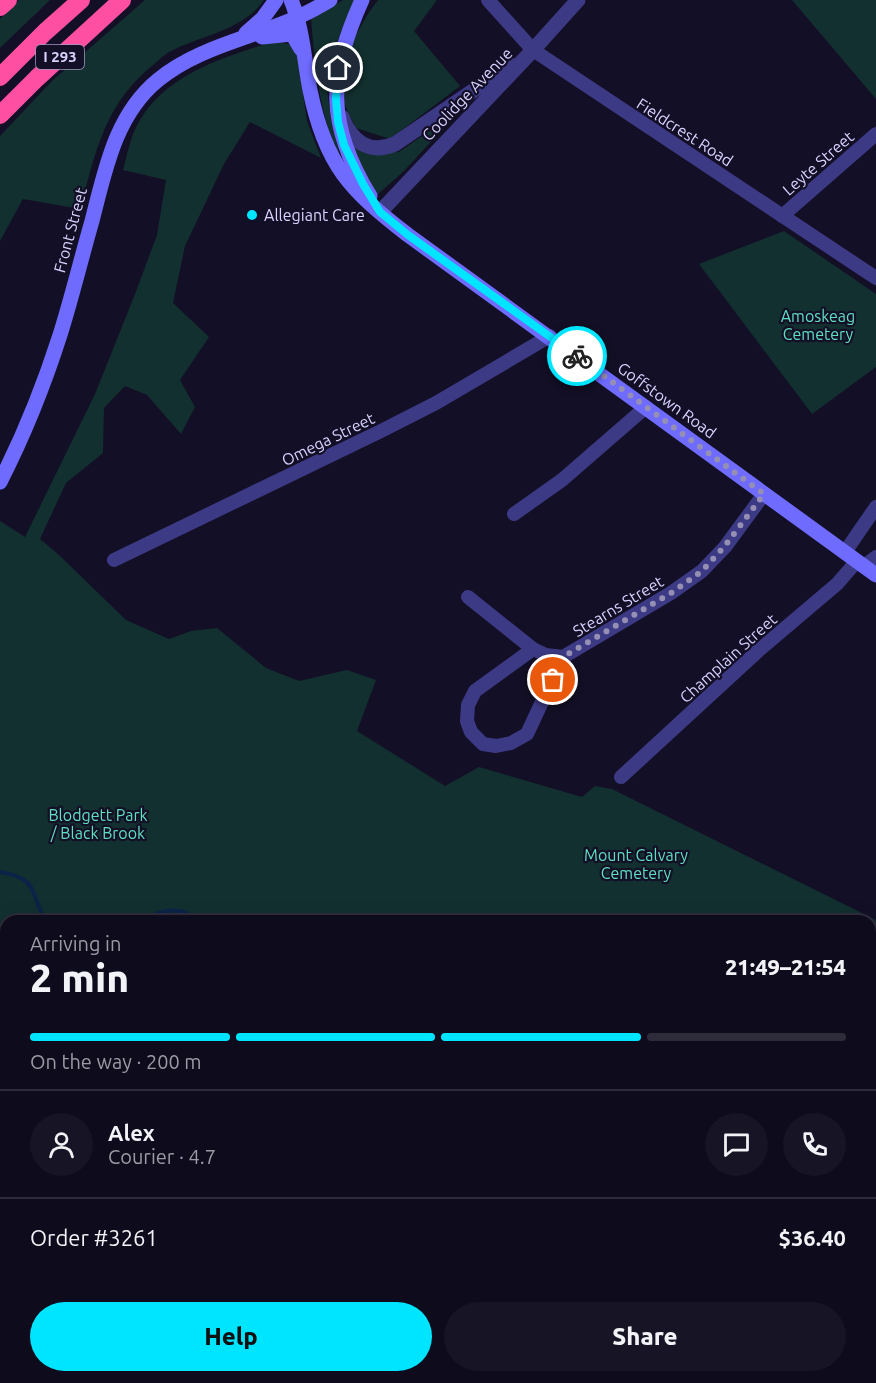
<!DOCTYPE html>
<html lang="en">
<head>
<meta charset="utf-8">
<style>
  :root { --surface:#0e0b1c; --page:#171425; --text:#f1f3f6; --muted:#9b9ba3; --line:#2e2b3b; --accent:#00e5ff }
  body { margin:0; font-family:Ubuntu,sans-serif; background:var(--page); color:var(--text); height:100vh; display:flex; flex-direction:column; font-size:22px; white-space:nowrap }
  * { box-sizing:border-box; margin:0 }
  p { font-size:20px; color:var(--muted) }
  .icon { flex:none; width:33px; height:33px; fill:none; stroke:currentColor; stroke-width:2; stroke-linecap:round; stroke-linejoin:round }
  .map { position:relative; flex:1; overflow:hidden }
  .panel { position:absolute; left:0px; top:915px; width:876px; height:468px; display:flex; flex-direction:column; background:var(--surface); border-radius:18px 18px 0 0; box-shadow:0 6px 24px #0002,0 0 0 2px var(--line) }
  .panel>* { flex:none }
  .pin { position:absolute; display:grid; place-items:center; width:51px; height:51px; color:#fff; margin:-26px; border:3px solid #fff; border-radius:50%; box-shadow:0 2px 6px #0007 }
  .courier { position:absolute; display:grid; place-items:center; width:60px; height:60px; margin:-30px; border:4px solid #00e5ff; border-radius:50%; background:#fff; color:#222; box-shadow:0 2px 8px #0007 }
  .summary em { font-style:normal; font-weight:800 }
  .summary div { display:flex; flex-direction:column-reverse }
  .summary { display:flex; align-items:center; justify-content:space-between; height:102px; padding:0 30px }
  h1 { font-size:39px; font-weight:800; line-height:45px }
  .bar { display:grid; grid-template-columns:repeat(4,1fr); gap:9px 6px; align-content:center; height:72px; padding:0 30px }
  .bar i { height:8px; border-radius:4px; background:var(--line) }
  .bar .selected { background:var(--accent) }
  .bar p { grid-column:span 4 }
  .line { display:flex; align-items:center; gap:15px; padding:0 30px; border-top:2px solid var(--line) }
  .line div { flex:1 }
  .round { display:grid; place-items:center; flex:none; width:63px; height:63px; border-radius:32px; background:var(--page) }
  .button { display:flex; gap:12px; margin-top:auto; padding:12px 30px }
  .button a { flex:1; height:69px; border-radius:36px; background:var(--accent); color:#111; font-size:24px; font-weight:800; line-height:69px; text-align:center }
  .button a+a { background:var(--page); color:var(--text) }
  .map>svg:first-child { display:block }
  .green { fill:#12302f }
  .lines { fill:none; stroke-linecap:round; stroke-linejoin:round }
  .stream { stroke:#0c2248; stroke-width:4 }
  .minor { stroke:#3d3a85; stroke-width:14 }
  .tertiary { stroke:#3d3a85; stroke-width:15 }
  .secondary { stroke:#6f6bff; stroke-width:15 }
  .motorway { stroke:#ff4fa3; stroke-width:18 }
  .done { stroke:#948fb3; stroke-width:6; stroke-dasharray:0 10.8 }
  .route { stroke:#00e5ff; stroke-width:8 }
  .poi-dot { fill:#00e5ff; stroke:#130f26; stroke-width:2 }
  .labels { text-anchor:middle; stroke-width:4.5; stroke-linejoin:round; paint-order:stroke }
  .shield { fill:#130f26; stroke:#9e99be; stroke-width:1.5 }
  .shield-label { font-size:15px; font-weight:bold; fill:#d9d4ff }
  .street-label { font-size:16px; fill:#d9d4ff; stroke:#130f26 }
  .poi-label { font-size:16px; fill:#d9d4ff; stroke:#130f26; text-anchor:start }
  .park-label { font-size:16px; fill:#5fe0c0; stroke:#130f26 }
</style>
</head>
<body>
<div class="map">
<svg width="876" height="1383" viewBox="0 0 876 1383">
  <rect width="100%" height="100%" fill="#130f26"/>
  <g class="green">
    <polygon points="19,0 50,0 0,48 0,19"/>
    <path d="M145 0H264C242 31 201 35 169 52 161 57 154 65 147 70 103 109 95 155 80 209L23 199 0 241V136L52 81Z"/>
    <path d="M343 0H356C343 24 332 51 328 78 325 102 337 141 342 165 320 117 315 70 311 18Z"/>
    <path d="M378 0H437L414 31 460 86 390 139 356 128C352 119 344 107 343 97 341 62 357 27 378 0Z"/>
    <polygon points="792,0 876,0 876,99"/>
    <path d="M275 41 289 44 297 52 307 121 321 158 250 122 224 164 185 246 173 303 209 337 180 380 195 407 181 434 147 395 125 386 104 408 103 453 66 483 40 539 59 555 126 620 169 639 191 631 217 628 266 668 299 681 347 670 376 680 357 731 445 786 479 767 582 797 595 786 612 789 876 920V1383H465L456 1377H870V921H6V1166L0 1163V521L25 537 95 394 135 294 157 235 166 180 123 170C126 158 129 145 133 134 157 76 221 58 275 41Z"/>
    <polygon points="462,108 404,171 377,195 360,169 348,140 369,153 399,152"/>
    <polygon points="784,231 876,294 876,367 812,414 699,264"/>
  </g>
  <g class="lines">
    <g class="stream">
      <path d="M0 872C41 879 29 894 46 921"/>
      <path d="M144 921C160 909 183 905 198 921"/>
      <polyline points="752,1377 753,1383"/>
    </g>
    <g class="minor">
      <polyline points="488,0 533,50 876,278"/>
      <polyline points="782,216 876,134"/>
      <polyline points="514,514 562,480 646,407"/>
      <polyline points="845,552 876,507"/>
      <polyline points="114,560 381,431 436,403 550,336"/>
      <polyline points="864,566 876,557"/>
      <polyline points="468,597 533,649 546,655 563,657 671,593 702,571 725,547 764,494"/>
      <polyline points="533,649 475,691 468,705 467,721 471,732 483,744 496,746 511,743 527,734 563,657"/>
      <polyline points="621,777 758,651 837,584 857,561"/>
      <polyline points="0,1320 6,1320"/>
      <polyline points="113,1377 117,1383"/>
    </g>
    <g class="tertiary">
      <path d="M342 117C351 141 369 155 395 144L511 65"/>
      <polyline points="380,212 533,50 578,0"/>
    </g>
    <g class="secondary">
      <path d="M291 0C303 29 304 60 310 90 325 165 350 190 408 235L876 575"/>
      <path d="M362 0C328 75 326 124 370 196"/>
      <polyline points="246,33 263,18 276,0"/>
      <polyline points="262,37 292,34 301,49"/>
      <path d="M0 482C24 435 44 385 60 335 72 297 81 259 92 221 105 171 115 115 158 80 198 47 252 38 298 17 309 12 320 6 330 0"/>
    </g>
    <g class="motorway">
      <polyline points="0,7 8,0"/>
      <polyline points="0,77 45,32 81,0"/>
      <polyline points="0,115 37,78 122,0"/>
    </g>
  </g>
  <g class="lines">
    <polyline class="done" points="553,680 563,657 671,593 702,571 724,547 764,494 577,356"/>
    <polyline class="route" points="338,68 336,99 338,122 344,145 363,184 380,212 408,235 577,356"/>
  </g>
  <circle class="poi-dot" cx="252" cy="215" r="6"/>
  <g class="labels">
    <rect class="shield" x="36" y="45" width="48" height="24" rx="4.5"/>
    <g class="shield-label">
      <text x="60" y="62">I 293</text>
    </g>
    <g class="street-label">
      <text transform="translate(467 94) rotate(-46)" y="6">Coolidge Avenue</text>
      <text transform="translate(685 132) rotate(33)" y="6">Fieldcrest Road</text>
      <text transform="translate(818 163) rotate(-41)" y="6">Leyte Street</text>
      <text transform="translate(70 230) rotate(-75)" y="6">Front Street</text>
      <text transform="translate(667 400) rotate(36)" y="6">Goffstown Road</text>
      <text transform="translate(328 439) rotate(-26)" y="6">Omega Street</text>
      <text transform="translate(618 606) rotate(-31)" y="6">Stearns Street</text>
      <text transform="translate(728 658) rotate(-42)" y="6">Champlain Street</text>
    </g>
    <g class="poi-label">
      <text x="264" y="221">Allegiant Care</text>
    </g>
    <g class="park-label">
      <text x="818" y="322">Amoskeag<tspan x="818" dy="18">Cemetery</tspan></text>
      <text x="98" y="821">Blodgett Park<tspan x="98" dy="18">/ Black Brook</tspan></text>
      <text x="636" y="861">Mount Calvary<tspan x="636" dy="18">Cemetery</tspan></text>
    </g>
  </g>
</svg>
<div class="pin" style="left:553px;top:680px;background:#ea580c"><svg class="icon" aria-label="bag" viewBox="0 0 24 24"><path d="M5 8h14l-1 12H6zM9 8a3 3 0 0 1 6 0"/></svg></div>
<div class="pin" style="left:338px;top:68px;background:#1f2937"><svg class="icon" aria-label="home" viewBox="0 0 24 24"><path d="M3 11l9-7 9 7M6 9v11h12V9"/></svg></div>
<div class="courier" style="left:577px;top:356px"><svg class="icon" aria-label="bike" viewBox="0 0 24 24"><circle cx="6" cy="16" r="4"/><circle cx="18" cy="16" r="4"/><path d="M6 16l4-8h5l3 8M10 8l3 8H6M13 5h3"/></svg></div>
<section class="panel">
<div class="summary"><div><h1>2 min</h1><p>Arriving in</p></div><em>21:49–21:54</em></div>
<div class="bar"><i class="selected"></i><i class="selected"></i><i class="selected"></i><i></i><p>On the way · 200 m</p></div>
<div class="line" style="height:108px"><a class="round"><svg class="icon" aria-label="person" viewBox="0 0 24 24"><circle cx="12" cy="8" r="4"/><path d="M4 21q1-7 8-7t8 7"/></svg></a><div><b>Alex</b><p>Courier · 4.7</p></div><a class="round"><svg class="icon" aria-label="chat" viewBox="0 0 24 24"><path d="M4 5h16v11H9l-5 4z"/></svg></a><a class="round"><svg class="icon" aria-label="phone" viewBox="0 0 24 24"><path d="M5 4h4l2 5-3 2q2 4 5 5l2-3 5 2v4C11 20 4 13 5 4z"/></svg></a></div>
<div class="line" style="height:78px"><div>Order #3261</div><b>$36.40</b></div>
<div class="button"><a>Help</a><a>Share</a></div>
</section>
</div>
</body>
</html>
